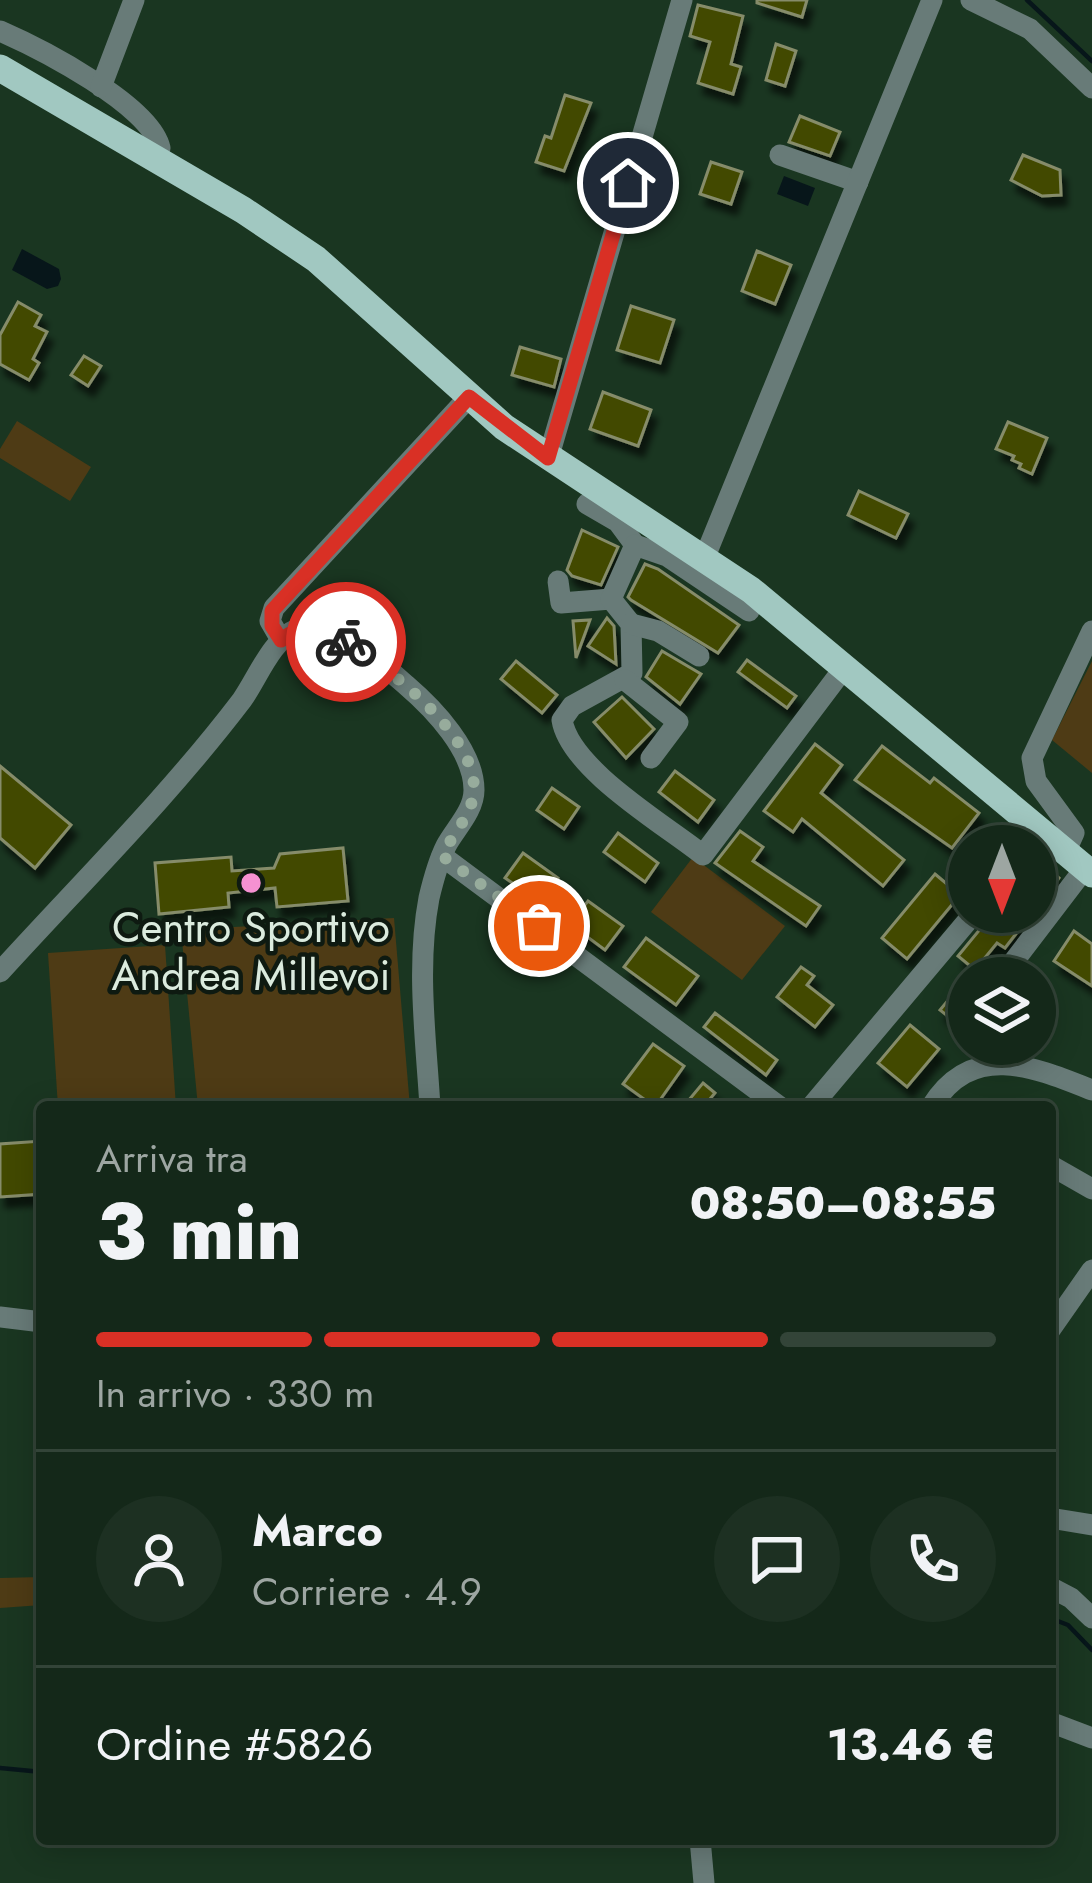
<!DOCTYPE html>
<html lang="it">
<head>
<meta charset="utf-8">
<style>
  :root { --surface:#142819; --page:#1d3022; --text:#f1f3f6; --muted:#9da6a2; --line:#334438; --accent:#d93025 }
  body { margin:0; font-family:Jost,sans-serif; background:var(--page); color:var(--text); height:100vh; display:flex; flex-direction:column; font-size:45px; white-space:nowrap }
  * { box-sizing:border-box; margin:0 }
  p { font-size:39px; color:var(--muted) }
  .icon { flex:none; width:66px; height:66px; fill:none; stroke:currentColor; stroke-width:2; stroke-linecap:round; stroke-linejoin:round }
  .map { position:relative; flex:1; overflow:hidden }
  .sheet { position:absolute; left:36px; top:1101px; width:1020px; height:744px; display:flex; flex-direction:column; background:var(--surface); border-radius:12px; box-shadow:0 6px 30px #0003,0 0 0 3px var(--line) }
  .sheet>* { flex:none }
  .needle { width:78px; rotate:180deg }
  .controls { position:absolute; left:948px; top:825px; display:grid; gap:24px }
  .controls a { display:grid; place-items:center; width:108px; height:108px; border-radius:50%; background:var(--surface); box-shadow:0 6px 30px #0003,0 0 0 3px var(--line); font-size:60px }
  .pin { position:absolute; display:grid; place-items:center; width:102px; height:102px; color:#fff; margin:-51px; border:6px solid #fff; border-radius:50%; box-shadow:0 3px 12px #0007 }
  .courier { position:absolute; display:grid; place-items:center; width:120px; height:120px; margin:-60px; border:9px solid #d93025; border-radius:50%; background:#fff; color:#222; box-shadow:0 3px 15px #0007 }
  .head em { font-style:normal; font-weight:800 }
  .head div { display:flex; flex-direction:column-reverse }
  .head { display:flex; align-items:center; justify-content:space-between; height:204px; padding:0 60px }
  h1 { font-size:78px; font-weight:800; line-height:90px }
  .bar { display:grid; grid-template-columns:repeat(4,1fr); gap:18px 12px; align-content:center; height:144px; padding:0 60px }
  .bar i { height:15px; border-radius:9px; background:var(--line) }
  .bar .active { background:var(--accent) }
  .bar p { grid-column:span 4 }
  .line { display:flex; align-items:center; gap:30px; padding:0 60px; border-top:3px solid var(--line) }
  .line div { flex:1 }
  .round { display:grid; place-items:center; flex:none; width:126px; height:126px; border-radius:63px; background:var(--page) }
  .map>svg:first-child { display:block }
  .green { fill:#4e3b15 }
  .water { fill:#07161a }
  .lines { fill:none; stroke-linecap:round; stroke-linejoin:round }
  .stream { stroke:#07161a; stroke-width:4.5 }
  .building { fill:#424a00; stroke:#868c6a; stroke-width:3; filter:url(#shadow) }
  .minor { stroke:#687b78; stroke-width:21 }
  .major { stroke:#a1c8c1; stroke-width:27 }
  .done { stroke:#97ac9c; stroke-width:12; stroke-dasharray:0 21.6 }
  .route { stroke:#d93025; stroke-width:15 }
  .poi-dot { fill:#f591d2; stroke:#0e1a11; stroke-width:4.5 }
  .labels { text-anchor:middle; stroke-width:9; stroke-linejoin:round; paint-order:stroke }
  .poi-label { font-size:42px; fill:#dbebde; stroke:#0e1a11 }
</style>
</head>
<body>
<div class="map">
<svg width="1092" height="1883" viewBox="0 0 1092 1883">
  <defs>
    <filter id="shadow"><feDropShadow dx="5.5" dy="10" stdDeviation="3" flood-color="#0009"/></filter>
  </defs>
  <rect width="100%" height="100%" fill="#1a3621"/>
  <g class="green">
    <polygon points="17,421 91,467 70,501 0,458 0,449"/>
    <polygon points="1092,661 1092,773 1052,740"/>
    <polygon points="693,857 785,926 742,980 651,912"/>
    <polygon points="394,918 410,1107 198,1107 181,930"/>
    <polygon points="165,945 176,1107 58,1107 48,953"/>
    <polygon points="42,1577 42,1605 0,1608 0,1578"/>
  </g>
  <g class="water">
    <polygon points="784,176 815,188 808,206 777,194"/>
    <polygon points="22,249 59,269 61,279 58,286 47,289 12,270"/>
  </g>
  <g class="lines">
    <g class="stream">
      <polyline points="1027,0 1092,61"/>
      <polyline points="1050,1618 1068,1625 1092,1650"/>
      <polyline points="0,1768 42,1772"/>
    </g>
  </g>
  <g class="building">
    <polygon points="757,0 807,0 802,17 757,3"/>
    <polygon points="698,5 743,16 731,64 741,67 733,94 698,83 710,42 690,36"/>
    <polygon points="776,44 796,51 785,86 766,80"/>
    <polygon points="565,95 591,103 564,171 536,162 545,136 551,138"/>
    <polygon points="800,116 840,132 830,156 789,142"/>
    <polygon points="1023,155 1060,170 1061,195 1042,196 1011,180"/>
    <polygon points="711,162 742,172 731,204 700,194"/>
    <polygon points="757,251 791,265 775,304 742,291"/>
    <polygon points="18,302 41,315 35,326 47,332 33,359 39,363 29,380 0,364 0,335"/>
    <polygon points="631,306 674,320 660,363 617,350"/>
    <polygon points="520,347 561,359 554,387 512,375"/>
    <polygon points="84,356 101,366 88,386 71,375"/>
    <polygon points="603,392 651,410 638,446 590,429"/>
    <polygon points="1008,422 1047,438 1032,474 1019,468 1021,464 1012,460 1014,456 996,449"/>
    <polygon points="859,491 908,514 896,538 848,515"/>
    <polygon points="582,530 618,547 601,585 572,576 567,570"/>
    <polygon points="645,564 658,569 739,625 718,653 631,600 628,597"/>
    <polygon points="607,618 614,626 616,664 588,646"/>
    <polygon points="590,620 576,658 573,621"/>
    <polygon points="662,651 701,674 680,704 646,677"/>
    <polygon points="747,660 796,696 787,708 738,672"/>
    <polygon points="516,661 557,695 542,713 501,679"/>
    <polygon points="622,697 654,729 626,758 594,722"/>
    <polygon points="815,744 842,765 821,793 904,860 883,886 802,819 793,832 764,811"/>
    <polygon points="882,746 930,783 934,778 979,813 952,848 855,780"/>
    <polygon points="0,766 71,825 35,868 0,838"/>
    <polygon points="675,771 714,800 698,822 659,792"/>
    <polygon points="552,788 579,807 564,829 537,810"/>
    <polygon points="740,831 763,847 753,861 820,906 806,926 715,863"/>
    <polygon points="618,833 658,863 645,882 604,852"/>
    <polygon points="343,848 348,901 277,907 275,888 228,893 229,907 159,914 155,863 231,857 232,871 274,868 280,854"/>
    <polygon points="523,853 558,878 540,902 505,878"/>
    <polygon points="1042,863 1059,878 1035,909 1035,871"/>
    <polygon points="935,874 960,895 907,959 882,938"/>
    <polygon points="588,901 623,926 605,950 570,924"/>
    <polygon points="990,912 1004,912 1022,926 1005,948 997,943 975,970 958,956 986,922"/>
    <polygon points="1074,931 1092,944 1092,986 1054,961"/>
    <polygon points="646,938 698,976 676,1005 624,967"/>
    <polygon points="801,967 814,976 807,985 833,1005 815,1027 777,997"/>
    <polygon points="959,987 969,995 969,1021 963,1028 940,1010"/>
    <polygon points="715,1013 777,1060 766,1075 704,1027"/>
    <polygon points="910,1025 939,1049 907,1087 878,1063"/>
    <polygon points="653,1044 684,1066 655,1107 623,1084"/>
    <polygon points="703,1083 715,1093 709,1100 717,1107 683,1107"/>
    <polygon points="42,1141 42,1194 0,1197 0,1144"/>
  </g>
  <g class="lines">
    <g class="minor">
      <polyline points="971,0 1030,29 1092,88"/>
      <path d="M0 31C39 48 151 105 160 148L154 157"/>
      <polyline points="101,87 134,0"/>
      <polyline points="780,155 858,182"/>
      <polyline points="548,459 682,0"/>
      <polyline points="587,504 618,522 635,545"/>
      <polyline points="704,559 932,0"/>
      <polyline points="558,581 561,603 611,599"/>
      <path d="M749 611 667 556 635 545 611 599 631 624 632 673 572 706 562 720C570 769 664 824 703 855L844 668"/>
      <polyline points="631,624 658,631 699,656"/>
      <polyline points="281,640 270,621 274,608 469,397"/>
      <polyline points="625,680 678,722 651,758"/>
      <polyline points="1065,853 1074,833 1036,781 1032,758 1092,631"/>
      <polyline points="442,856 780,1107"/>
      <path d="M0 972C81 883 169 796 242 700 257 679 272 639 297 629 325 617 386 667 406 685 434 709 474 751 474 790 474 811 455 829 446 846 438 862 433 881 429 898 416 966 426 1039 430 1107"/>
      <polyline points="1001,978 1085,868"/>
      <polyline points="811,1107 975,912"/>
      <path d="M931 1107C972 1041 1032 1066 1092 1090"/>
      <polyline points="1050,1165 1092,1189"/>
      <polyline points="0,1317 42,1322"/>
      <polyline points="1050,1330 1092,1270"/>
      <polyline points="1050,1518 1092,1525"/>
      <polyline points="1050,1587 1071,1598 1092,1618"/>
      <polyline points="1050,1722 1092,1738"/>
      <polyline points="700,1839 704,1883"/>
    </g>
    <polyline class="major" points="0,68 243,210 316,259 504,427 751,590 1092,874"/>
  </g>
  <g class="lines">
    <path class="done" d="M346 642C388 667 484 740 473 797 469 818 451 837 442 856L539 926"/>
    <path class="route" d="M346 642C321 629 305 621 281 640L272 626V611L469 397 548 458 628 183"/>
  </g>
  <circle class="poi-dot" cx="251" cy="883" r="12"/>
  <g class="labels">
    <g class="poi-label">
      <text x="251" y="942">Centro Sportivo<tspan x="251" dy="48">Andrea Millevoi</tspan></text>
    </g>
  </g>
</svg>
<div class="controls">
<a><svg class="needle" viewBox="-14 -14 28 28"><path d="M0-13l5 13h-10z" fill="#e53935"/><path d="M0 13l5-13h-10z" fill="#9da6a2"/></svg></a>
<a><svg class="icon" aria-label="layers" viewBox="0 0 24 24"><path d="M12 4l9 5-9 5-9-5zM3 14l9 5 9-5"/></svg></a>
</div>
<div class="pin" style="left:539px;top:926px;background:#ea580c"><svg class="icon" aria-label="bag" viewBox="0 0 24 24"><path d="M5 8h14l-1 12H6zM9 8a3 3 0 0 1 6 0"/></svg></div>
<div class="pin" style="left:628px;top:183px;background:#1f2937"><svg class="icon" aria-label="home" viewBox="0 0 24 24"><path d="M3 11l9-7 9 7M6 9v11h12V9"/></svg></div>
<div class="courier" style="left:346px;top:642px"><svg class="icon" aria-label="bike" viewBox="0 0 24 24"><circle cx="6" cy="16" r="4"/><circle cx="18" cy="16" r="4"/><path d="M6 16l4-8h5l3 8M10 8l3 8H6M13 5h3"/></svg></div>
<section class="sheet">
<div class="head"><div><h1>3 min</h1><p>Arriva tra</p></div><em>08:50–08:55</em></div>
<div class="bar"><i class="active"></i><i class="active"></i><i class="active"></i><i></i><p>In arrivo · 330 m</p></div>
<div class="line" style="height:216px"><a class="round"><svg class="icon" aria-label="person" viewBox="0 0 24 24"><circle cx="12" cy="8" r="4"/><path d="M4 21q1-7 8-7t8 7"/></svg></a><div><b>Marco</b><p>Corriere · 4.9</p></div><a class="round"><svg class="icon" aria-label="chat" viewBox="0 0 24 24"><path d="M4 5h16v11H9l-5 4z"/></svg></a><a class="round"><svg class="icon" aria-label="phone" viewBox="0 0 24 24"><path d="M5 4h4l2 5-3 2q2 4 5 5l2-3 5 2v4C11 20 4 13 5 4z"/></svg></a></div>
<div class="line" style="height:156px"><div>Ordine #5826</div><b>13.46 €</b></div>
</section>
</div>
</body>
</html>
